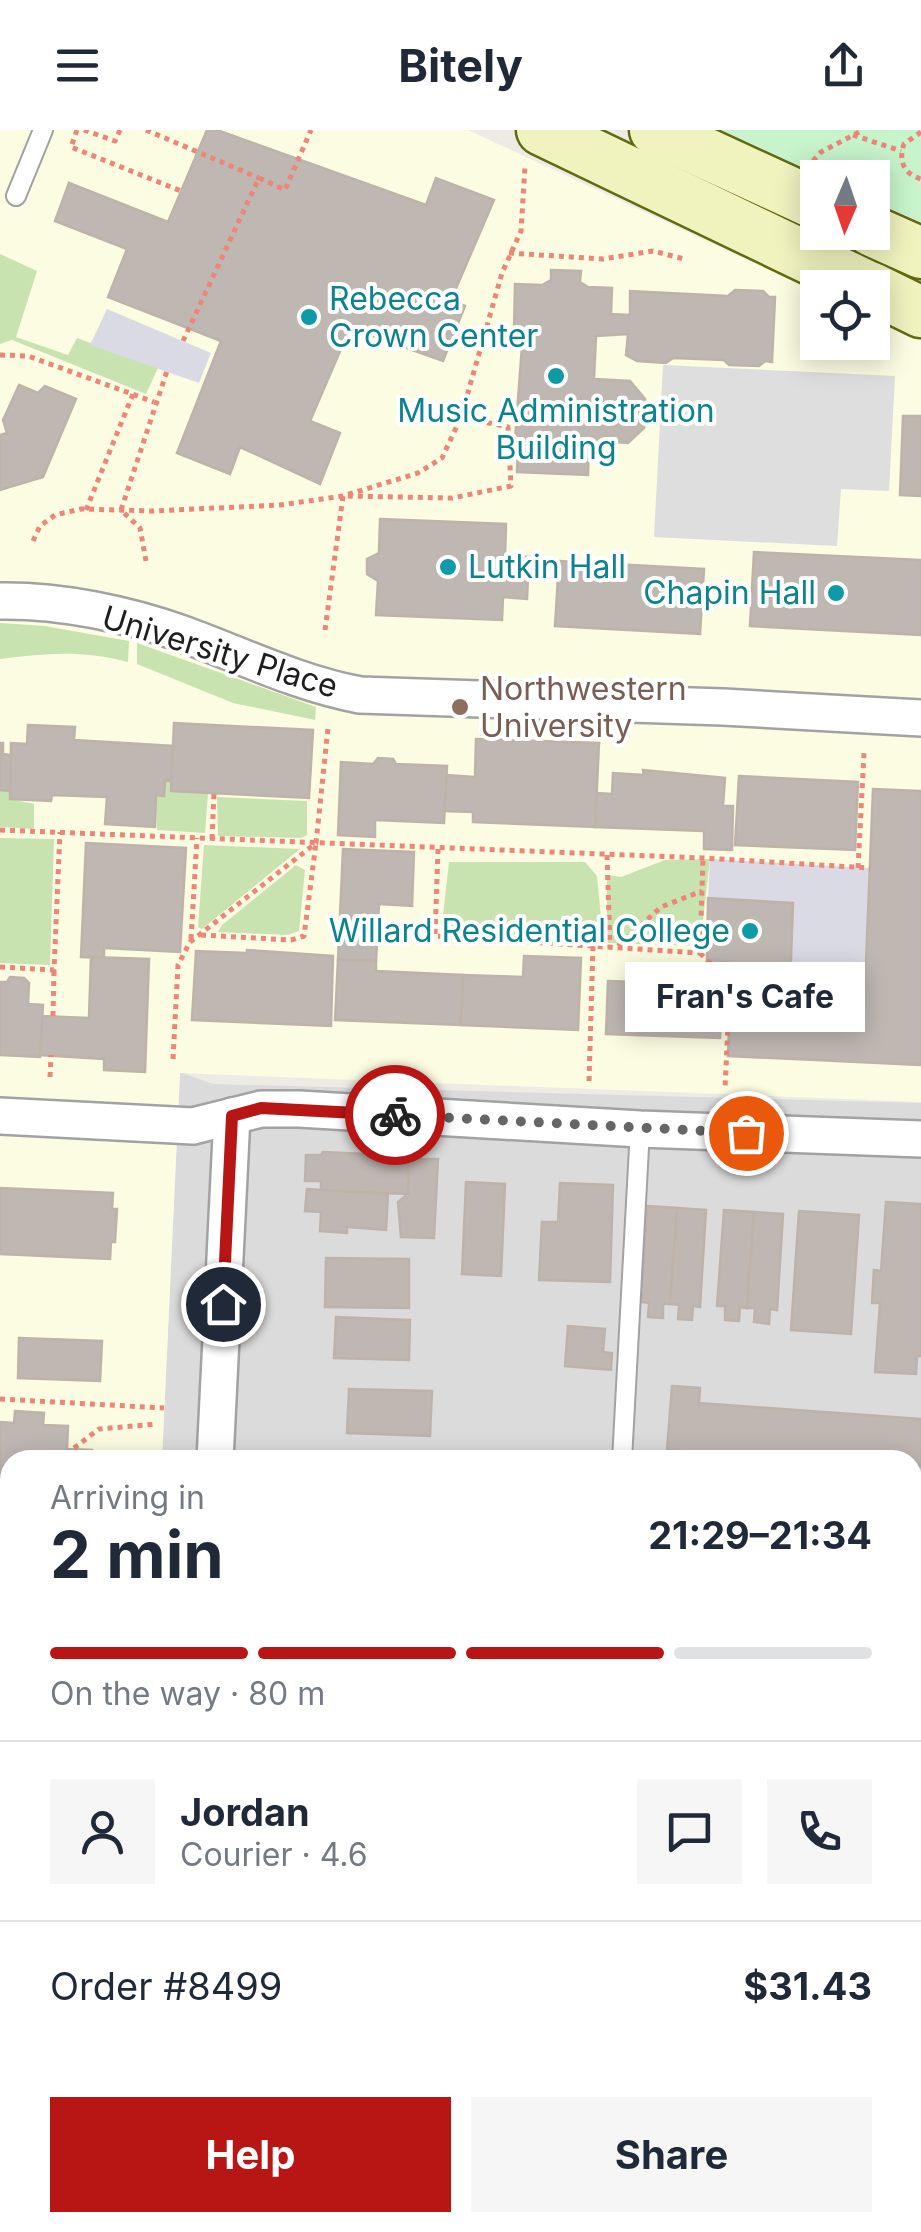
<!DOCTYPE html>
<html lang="en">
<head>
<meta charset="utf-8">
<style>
  :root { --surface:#fff; --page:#f6f6f7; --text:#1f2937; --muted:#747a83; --line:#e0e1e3; --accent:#b81614 }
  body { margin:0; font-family:Inter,sans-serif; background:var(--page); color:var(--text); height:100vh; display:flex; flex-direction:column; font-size:38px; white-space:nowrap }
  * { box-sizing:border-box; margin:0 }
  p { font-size:32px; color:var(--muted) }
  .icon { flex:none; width:55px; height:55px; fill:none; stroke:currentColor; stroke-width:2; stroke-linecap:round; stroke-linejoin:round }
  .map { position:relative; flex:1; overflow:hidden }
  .sheet { position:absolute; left:0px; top:1320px; width:922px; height:782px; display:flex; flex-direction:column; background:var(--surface); border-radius:30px 30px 0 0; box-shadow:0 5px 25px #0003 }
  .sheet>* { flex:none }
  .needle { width:65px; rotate:182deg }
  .fabs { position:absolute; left:800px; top:30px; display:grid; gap:20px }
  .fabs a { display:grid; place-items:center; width:90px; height:90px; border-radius:0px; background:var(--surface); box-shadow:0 5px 25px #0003; font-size:50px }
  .pin { position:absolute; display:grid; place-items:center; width:85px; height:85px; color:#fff; margin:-42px; border:5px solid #fff; border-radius:50%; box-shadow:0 2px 10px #0007 }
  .courier { position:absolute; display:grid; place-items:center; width:100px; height:100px; margin:-50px; border:8px solid #b81614; border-radius:50%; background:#fff; color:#222; box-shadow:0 2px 12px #0007 }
  .bubble { position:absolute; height:70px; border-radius:0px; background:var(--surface); box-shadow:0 5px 25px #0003; font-size:32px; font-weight:700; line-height:70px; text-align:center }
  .summary em { font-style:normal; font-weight:700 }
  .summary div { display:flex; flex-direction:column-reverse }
  .summary { display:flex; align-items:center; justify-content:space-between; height:170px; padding:0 50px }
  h1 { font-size:65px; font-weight:700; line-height:75px }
  .bar { display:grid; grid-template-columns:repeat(4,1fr); gap:15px 10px; align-content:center; height:120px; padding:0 50px }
  .bar i { height:12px; border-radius:8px; background:var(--line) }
  .bar .on { background:var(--accent) }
  .bar p { grid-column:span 4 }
  .line { display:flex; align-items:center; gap:25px; padding:0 50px; border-top:2px solid var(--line) }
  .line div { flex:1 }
  .round { display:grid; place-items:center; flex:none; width:105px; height:105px; border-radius:0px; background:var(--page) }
  .action { display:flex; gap:20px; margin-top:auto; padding:20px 50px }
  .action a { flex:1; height:115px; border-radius:0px; background:var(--accent); color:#fff; font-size:40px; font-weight:700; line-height:115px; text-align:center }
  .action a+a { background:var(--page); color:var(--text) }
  header { display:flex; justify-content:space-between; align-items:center; height:130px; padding:0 50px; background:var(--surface); font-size:45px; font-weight:700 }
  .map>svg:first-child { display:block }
  .residential { fill:#dcdbdb }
  .education { fill:#fbfce1 }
  .grass { fill:#c9e3b0 }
  .park { fill:#c7f4cb }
  .pitch { fill:#8bd5b9 }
  .parking { fill:#dedede }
  .plaza { fill:#dadae4 }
  .building { fill:#beb7b2; stroke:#beb3a9; stroke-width:2.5 }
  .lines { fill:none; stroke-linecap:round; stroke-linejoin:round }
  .lane-casing { stroke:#a2a2a2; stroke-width:22 }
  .street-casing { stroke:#a2a2a2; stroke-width:40 }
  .secondary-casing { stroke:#606a10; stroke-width:55 }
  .path { stroke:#ec8679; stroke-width:5; stroke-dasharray:5 5; stroke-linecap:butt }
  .lane { stroke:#fff; stroke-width:18 }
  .street { stroke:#fff; stroke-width:35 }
  .secondary { stroke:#f0f3be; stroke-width:50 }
  .done { stroke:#676664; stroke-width:10; stroke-dasharray:0 18 }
  .route { stroke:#b81614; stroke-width:12 }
  .culture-dot { fill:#0f9aa8; stroke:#fff; stroke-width:4 }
  .education-dot { fill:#8d6e63; stroke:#fff; stroke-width:4 }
  .labels { text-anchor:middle; stroke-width:8; stroke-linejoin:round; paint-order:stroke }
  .culture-label { font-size:32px; fill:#0d838f; stroke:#fff; text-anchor:start }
  .street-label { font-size:32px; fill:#1e1e1e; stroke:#fff }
  .education-label { font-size:32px; fill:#785e54; stroke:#fff; text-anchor:start }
</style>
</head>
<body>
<header><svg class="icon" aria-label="menu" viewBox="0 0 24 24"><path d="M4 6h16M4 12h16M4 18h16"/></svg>Bitely<svg class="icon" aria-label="share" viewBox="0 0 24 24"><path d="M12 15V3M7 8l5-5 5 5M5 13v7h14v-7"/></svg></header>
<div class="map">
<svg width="921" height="2102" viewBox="0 0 921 2102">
  <rect width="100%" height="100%" fill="#eeebe5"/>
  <polygon class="residential" points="180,942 213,954 921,973 921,2102 0,2102 0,1575 10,1575 10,2092 912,2092 912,1330 162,1330"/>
  <polygon class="education" points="0,0 468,0 817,162 818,212 872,212 873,187 921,210 921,972 180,943 162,1330 10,1330 10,1575 0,1575"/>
  <g class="grass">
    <polygon points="0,124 37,141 16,207 68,225 77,208 158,238 146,264 12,210 0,214"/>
    <path d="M0 493 45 496 129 511 128 532C84 520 45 523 0 529Z"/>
    <polygon points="137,513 316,577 315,590 233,573 137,534"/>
    <polygon points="165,651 171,651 171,661 208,663 205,703 157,700 156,665 164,666"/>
    <polygon points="0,661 10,661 10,669 34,674 34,699 0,697"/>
    <polygon points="217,667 307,671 307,705 301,708 218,706"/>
    <polygon points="0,708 54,709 50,835 0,833"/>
    <polygon points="204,715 300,719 202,799 198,797"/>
    <polygon points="710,729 700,816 607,813 607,745 621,747 665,730"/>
    <polygon points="449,732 585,732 597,746 603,808 441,803"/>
    <polygon points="296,735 305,740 299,801 288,805 218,802 222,795"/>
    <polygon points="0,1355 9,1355 5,1480 0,1479"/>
  </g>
  <polygon class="park" points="722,0 921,0 921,92 873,70 872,48 824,47"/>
  <polygon class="pitch" points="0,1601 10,1601 10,1694 0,1693"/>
  <polygon class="parking" points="663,235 895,246 889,361 841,359 837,416 654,407"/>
  <g class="plaza">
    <polygon points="107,179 211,223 199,253 90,215"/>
    <polygon points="710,729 870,738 865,858 790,855 793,773 708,768"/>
  </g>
  <g class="building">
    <polygon points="207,0 217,0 426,75 436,48 494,70 451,170 465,176 443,231 350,198 310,291 340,303 320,354 240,317 230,344 177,323 221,211 108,167 127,119 55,91 69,53 168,92"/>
    <polygon points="551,140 581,141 580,152 588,157 612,158 611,184 630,185 630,161 728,166 735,160 763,161 769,167 775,167 772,232 765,231 759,236 729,235 724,230 673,228 666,233 637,231 626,225 628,204 596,206 594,249 630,251 645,269 644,298 628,313 589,310 588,345 517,342 518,309 515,309 523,203 514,202 515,154 542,155 551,150"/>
    <polygon points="19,255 38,263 45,256 76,269 43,347 0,360 0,305 7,303 3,290"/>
    <polygon points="903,286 921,286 921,366 900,365"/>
    <polygon points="380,389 506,394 505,426 529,427 527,469 503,467 502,490 376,485 378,451 367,444 367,429 379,423"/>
    <polygon points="754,422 921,430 921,505 750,496"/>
    <polygon points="559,431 704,439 700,504 555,496"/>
    <polygon points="174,593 313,600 309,668 171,661"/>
    <polygon points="28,595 75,597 74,610 173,616 171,651 165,651 164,666 156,665 155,697 105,694 107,667 52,665 51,671 10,669 11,613 27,614"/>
    <polygon points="476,609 599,613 595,697 473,692 473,682 444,681 446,645 475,647"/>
    <polygon points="0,613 3,613 3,624 11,625 10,661 0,660"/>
    <polygon points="378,628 393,629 396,634 447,636 444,693 375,690 375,707 338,705 341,632 373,634"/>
    <polygon points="643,640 725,648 723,676 733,676 732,720 704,719 704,701 595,697 597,663 612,664 613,643 644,645"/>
    <polygon points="739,646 858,652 855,720 735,715"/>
    <polygon points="873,659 921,661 921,935 728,926 731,832 707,830 708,768 793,773 790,855 865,858"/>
    <polygon points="86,713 186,718 180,822 104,818 104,828 81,827"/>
    <polygon points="343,719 414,722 412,776 379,774 376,831 338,830"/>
    <polygon points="247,820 333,826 331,896 192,890 196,821 247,823"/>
    <polygon points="524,826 581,828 578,900 461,895 463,845 523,847"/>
    <polygon points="91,827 149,829 145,942 104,940 104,929 40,925 42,886 89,888"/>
    <polygon points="338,830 376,831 376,841 463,845 461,895 335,890"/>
    <polygon points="10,847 24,848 29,853 28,874 43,875 40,927 0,925 0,852 7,852"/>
    <polygon points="608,851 722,855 720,908 606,904"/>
    <polygon points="323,1022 409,1026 408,1064 321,1061 321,1051 305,1051 306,1025 321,1025"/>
    <polygon points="409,1029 438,1029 434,1108 401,1107 398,1072 408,1064"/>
    <polygon points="466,1052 505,1054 501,1146 462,1144"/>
    <polygon points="560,1053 613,1055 610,1152 539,1150 542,1092 558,1092"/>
    <polygon points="0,1058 113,1063 112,1079 117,1079 115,1112 111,1112 110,1129 0,1124"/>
    <polygon points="307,1059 388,1064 386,1100 347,1097 347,1103 320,1101 321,1082 305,1081"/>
    <polygon points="886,1072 921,1074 921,1226 917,1226 916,1244 875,1242 880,1173 872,1173 874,1140 881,1141"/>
    <polygon points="647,1076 677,1078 670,1174 663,1174 663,1188 648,1187 649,1173 641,1172"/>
    <polygon points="677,1078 706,1080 700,1177 693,1176 692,1190 678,1189 679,1175 670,1174"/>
    <polygon points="724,1080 754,1082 747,1178 740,1177 739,1191 725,1190 725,1176 717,1176"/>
    <polygon points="799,1081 859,1085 851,1204 791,1200"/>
    <polygon points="754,1082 783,1084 777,1180 770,1179 769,1194 754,1192 755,1178 747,1178"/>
    <polygon points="326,1128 409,1129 409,1178 325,1177"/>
    <polygon points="336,1187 410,1190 409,1230 334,1228"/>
    <polygon points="568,1196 605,1199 603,1222 612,1223 611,1240 565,1236"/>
    <polygon points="19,1208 102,1211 100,1251 18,1248"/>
    <polygon points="672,1256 700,1258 699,1273 921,1289 921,1337 912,1336 912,1330 822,1330 667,1320"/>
    <polygon points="349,1259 432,1261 430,1306 347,1303"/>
    <polygon points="15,1281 44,1283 43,1295 68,1296 67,1319 92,1320 92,1330 10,1330 10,1553 2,1553 0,1538 0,1480 5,1480 9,1355 0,1355 0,1292 14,1293"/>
    <rect x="0" y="1963" width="10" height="76"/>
    <polygon points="0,2062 10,2062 10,2092 52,2092 52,2102 0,2102"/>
    <rect x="370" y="2092" width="86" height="10"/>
    <polygon points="488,2092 543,2092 542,2102 488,2102"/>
    <polygon points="570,2092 638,2092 637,2102 569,2102"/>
    <rect x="687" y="2092" width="91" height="10"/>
  </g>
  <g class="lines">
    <defs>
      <g id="lane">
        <polyline points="16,66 43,0"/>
        <polyline points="622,1330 640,999"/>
        <polyline points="670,2102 671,2092"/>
      </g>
      <g id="street">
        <path d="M0 471C60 470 127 484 183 504 243 526 297 553 360 565L723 577 921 588"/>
        <polyline points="0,986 193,996 261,979 299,979 640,999 921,1009"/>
        <polyline points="215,1330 232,986"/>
        <polyline points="179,2102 179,2092"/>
      </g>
      <g id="secondary">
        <polyline points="542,0 871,158"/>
        <polyline points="655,0 818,75"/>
        <polyline points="872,101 921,123"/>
        <polyline points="872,158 921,182"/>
        <polyline points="0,1906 10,1906"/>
        <polyline points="912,1952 921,1952"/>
      </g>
    </defs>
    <use href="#lane" class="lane-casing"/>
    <use href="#street" class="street-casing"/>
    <use href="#secondary" class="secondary-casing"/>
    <g class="path">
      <polyline points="77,0 71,17 181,61"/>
      <polyline points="84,0 115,11 120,0"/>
      <polyline points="146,0 259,48"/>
      <path d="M921 2 904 14C898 31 904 44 921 49"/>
      <polyline points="853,5 901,21"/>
      <polyline points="813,31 821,22 863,0"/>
      <polyline points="509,123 603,129 653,121 684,129"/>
      <polyline points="183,211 259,48 285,60 311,0"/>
      <polyline points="0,225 28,226 154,272"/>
      <polyline points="86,380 133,264"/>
      <polyline points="33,411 40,396 55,385 81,379 153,381 280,375 343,366 418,343 442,328 461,287 502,143 521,101 525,36"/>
      <polyline points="146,431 140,398 121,380 167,241"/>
      <polyline points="325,500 343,366 452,368 511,356 508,297 461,287"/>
      <polyline points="0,700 703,728 870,738"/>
      <polyline points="212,709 214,663"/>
      <polyline points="438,719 435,806 700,823 703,728"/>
      <polyline points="607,725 610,817"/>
      <polyline points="858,738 864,623"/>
      <polyline points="201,805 291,810 304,806 316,713"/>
      <polyline points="191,809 197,708"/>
      <polyline points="618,816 661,777 702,761"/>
      <polyline points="700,823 730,853 725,958"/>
      <polyline points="0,837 54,840 60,702"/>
      <polyline points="53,886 54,840"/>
      <polyline points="173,929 178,835 190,812 316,713 328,598"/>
      <polyline points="50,947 51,925"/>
      <polyline points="589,951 593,816"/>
      <polyline points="0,1269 164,1278"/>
      <polyline points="58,1330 99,1299 157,1294"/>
      <polyline points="0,1385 10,1374"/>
      <polyline points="0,1444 10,1457"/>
      <polyline points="0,1561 10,1562"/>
    </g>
    <use href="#lane" class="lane"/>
    <use href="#street" class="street"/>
    <use href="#secondary" class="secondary"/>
  </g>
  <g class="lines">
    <polyline class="done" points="395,985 746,1003"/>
    <polyline class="route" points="223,1174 232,986 261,978 395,985"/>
  </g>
  <g class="culture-dot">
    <circle cx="309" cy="187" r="10"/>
    <circle cx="556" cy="246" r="10"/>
    <circle cx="448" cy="437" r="10"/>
    <circle cx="836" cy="463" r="10"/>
    <circle cx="750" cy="801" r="10"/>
  </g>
  <circle class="education-dot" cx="460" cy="577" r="10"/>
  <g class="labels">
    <g class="culture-label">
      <text x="329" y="180">Rebecca<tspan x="329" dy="37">Crown Center</tspan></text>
      <text x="556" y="292" text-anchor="middle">Music Administration<tspan x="556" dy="37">Building</tspan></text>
      <text x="468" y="448">Lutkin Hall</text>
      <text x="816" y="474" text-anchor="end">Chapin Hall</text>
      <text x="730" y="812" text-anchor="end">Willard Residential College</text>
    </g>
    <g class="street-label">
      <text transform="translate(220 522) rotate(17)" y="11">University Place</text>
    </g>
    <g class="education-label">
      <text x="480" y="570">Northwestern<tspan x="480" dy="37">University</tspan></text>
    </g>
  </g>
</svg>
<div class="fabs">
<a><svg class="needle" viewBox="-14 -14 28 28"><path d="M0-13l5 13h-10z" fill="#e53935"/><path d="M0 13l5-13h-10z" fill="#747a83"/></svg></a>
<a><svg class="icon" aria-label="locate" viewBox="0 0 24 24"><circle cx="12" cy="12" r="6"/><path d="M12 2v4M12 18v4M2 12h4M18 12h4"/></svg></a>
</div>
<div class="pin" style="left:746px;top:1003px;background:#ea580c"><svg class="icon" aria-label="bag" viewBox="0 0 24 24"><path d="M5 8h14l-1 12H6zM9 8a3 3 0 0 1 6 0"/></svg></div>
<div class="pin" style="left:223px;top:1174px;background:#1f2937"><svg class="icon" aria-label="home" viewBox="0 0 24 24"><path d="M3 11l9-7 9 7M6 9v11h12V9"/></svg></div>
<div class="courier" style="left:395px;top:985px"><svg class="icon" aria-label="bike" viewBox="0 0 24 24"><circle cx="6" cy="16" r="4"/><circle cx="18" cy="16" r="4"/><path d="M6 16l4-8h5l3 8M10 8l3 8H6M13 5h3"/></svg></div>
<div class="bubble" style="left:625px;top:832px;width:240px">Fran's Cafe</div>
<section class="sheet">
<div class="summary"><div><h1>2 min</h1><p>Arriving in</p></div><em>21:29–21:34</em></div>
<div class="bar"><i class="on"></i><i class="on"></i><i class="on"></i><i></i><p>On the way · 80 m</p></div>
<div class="line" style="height:180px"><a class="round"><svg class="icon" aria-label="person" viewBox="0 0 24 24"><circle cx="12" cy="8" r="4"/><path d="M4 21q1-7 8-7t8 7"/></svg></a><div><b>Jordan</b><p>Courier · 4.6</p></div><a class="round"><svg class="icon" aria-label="chat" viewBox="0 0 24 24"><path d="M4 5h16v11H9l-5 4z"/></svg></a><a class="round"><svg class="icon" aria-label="phone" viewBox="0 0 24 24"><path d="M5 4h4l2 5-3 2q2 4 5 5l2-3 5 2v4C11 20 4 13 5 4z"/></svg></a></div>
<div class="line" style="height:130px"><div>Order #8499</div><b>$31.43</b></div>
<div class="action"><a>Help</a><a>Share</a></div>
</section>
</div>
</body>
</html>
